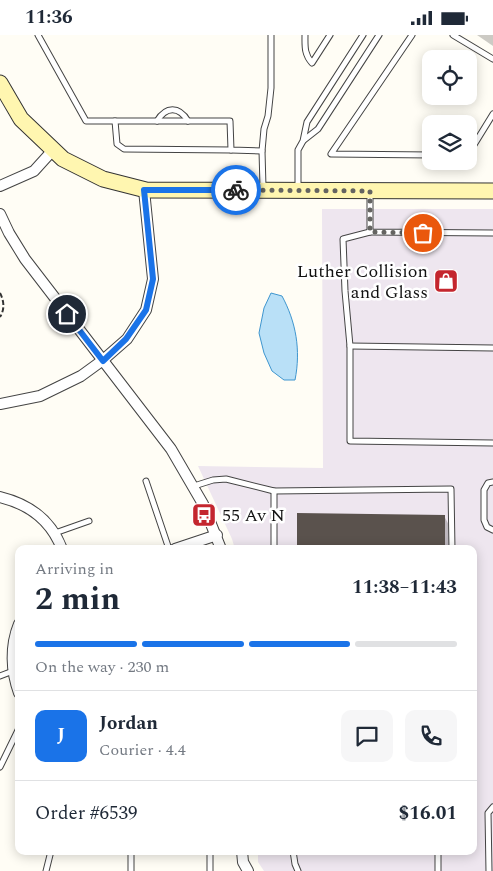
<!DOCTYPE html>
<html lang="en">
<head>
<meta charset="utf-8">
<style>
  :root { --surface:#fff; --page:#f6f6f7; --text:#1f2937; --muted:#747a83; --line:#e0e1e3; --accent:#1a73e8 }
  body { margin:0; font-family:Spectral,serif; background:var(--page); color:var(--text); height:100vh; display:flex; flex-direction:column; font-size:19px; white-space:nowrap }
  * { box-sizing:border-box; margin:0 }
  p { font-size:16px; color:var(--muted) }
  .icon { flex:none; width:28px; height:28px; fill:none; stroke:currentColor; stroke-width:2; stroke-linecap:round; stroke-linejoin:round }
  .map { position:relative; flex:1; overflow:hidden }
  .drawer { position:absolute; left:15px; top:510px; width:462px; height:310px; display:flex; flex-direction:column; background:var(--surface); border-radius:10px; box-shadow:0 2px 12px #0003 }
  .drawer>* { flex:none }
  .fabs { position:absolute; left:422px; top:15px; display:grid; gap:10px }
  .fabs a { display:grid; place-items:center; width:55px; height:55px; border-radius:10px; background:var(--surface); box-shadow:0 2px 12px #0003; font-size:25px }
  .pin { position:absolute; display:grid; place-items:center; width:42px; height:42px; color:#fff; margin:-21px; border:2px solid #fff; border-radius:50%; box-shadow:0 1px 5px #0007 }
  .courier { position:absolute; display:grid; place-items:center; width:50px; height:50px; margin:-25px; border:4px solid #1a73e8; border-radius:50%; background:#fff; color:#222; box-shadow:0 1px 6px #0007 }
  .overview em { font-style:normal; font-weight:700 }
  .overview div { display:flex; flex-direction:column-reverse }
  .overview { display:flex; align-items:center; justify-content:space-between; height:85px; padding:0 20px }
  h1 { font-size:32px; font-weight:700; line-height:38px }
  .bar { display:grid; grid-template-columns:repeat(4,1fr); gap:8px 5px; align-content:center; height:60px; padding:0 20px }
  .bar i { height:6px; border-radius:4px; background:var(--line) }
  .bar .on { background:var(--accent) }
  .bar p { grid-column:span 4 }
  .line { display:flex; align-items:center; gap:12px; padding:0 20px; border-top:1px solid var(--line) }
  .line div { flex:1 }
  .round { display:grid; place-items:center; flex:none; width:52px; height:52px; border-radius:10px; background:var(--page) }
  .status { display:flex; justify-content:space-between; align-items:center; height:35px; padding:0 25px; background:var(--surface); direction:ltr }
  .status svg { height:14px; fill:currentColor }
  .map>svg:first-child { display:block }
  .industrial { fill:#eee6ef }
  .water { fill:#b9e0f7; stroke:#3f96cf }
  .shadow { fill:#0003 }
  .building { fill:#5a524d }
  .lines { fill:none; stroke-linecap:round; stroke-linejoin:round }
  .lane-casing { stroke:#444; stroke-width:7 }
  .street-casing { stroke:#444; stroke-width:12 }
  .secondary-casing { stroke:#333; stroke-width:17 }
  .path { stroke:#333; stroke-width:2; stroke-dasharray:5 2.5; stroke-linecap:butt }
  .lane { stroke:#fff; stroke-width:5 }
  .street { stroke:#fff; stroke-width:10 }
  .secondary { stroke:#fff6b0; stroke-width:15 }
  .done { stroke:#646461; stroke-width:5; stroke-dasharray:0 9 }
  .route { stroke:#1a73e8; stroke-width:6 }
  .labels { text-anchor:middle; stroke-width:5; stroke-linejoin:round; paint-order:stroke }
  .poi-label { font-size:18px; fill:#111; stroke:#fff; text-anchor:end }
</style>
</head>
<body>
<div class="status"><b>11:36</b><svg viewBox="0 0 49 12"><path d="M0 12V9h3v3zM5 12V6h3v6zM10 12V3h3v9zM15 12V0h3v12zM26 1h20v11H26zM47 4h2v5h-2z"/></svg></div>
<div class="map">
<svg width="493" height="836" viewBox="0 0 493 836">
  <rect width="100%" height="100%" fill="#fffdf5"/>
  <polygon class="industrial" points="322,174 493,174 493,836 264,836 258,827 258,816 474,816 474,514 235,514 232,504 198,431 323,433"/>
  <path class="water" d="M271 258 282 261C296 287 301 315 295 345H284L272 336 264 318 259 298 264 273Z"/>
  <g class="shadow">
    <polygon points="477,0 493,0 493,11"/>
    <polygon points="444,481 449,490 449,514 298,514"/>
  </g>
  <polygon class="building" points="297,478 445,480 445,514 297,514"/>
  <g class="lines">
    <defs>
      <g id="lane">
        <polyline points="38,0 86,86 230,86 231,115 262,116"/>
        <path d="M305 0C305 11 304 19 312 28L330 0"/>
        <polyline points="412,0 331,119 431,120"/>
        <polyline points="453,0 493,24"/>
        <polyline points="115,86 117,109 124,114 231,115"/>
        <path d="M157 86C166 71 179 71 188 86"/>
        <polyline points="304,105 318,94 379,0"/>
        <polyline points="469,118 493,79"/>
        <polyline points="263,152 262,116 264,94 268,81 271,53 271,0"/>
        <polyline points="298,153 298,115 303,106 307,87 363,0"/>
        <polyline points="370,157 370,197 493,198"/>
        <polyline points="370,197 343,204 345,256 350,311 350,406 493,408"/>
        <polyline points="350,311 493,313"/>
        <polyline points="146,446 169,514"/>
        <polyline points="493,447 488,448 484,455 484,485 487,492 493,495"/>
        <polyline points="194,451 213,445 226,444 274,456 451,454 452,514"/>
        <polyline points="55,498 89,486"/>
        <polyline points="274,514 274,456"/>
        <polyline points="0,641 13,636"/>
        <polyline points="0,732 19,693"/>
        <polyline points="131,816 131,836"/>
        <polyline points="293,816 295,829 298,836"/>
        <polyline points="438,816 438,836"/>
        <polyline points="46,836 51,816"/>
        <polyline points="210,836 210,816"/>
        <polyline points="489,836 488,778 493,772"/>
      </g>
      <g id="street">
        <polyline points="0,151 34,136 53,115"/>
        <polyline points="0,179 9,198 25,224 171,414 203,469 221,514"/>
        <polyline points="0,369 40,361 81,341 103,325 127,304 146,275 153,244 144,155"/>
        <path d="M0 462C29 469 51 485 62 514"/>
        <polyline points="175,514 217,500"/>
        <path d="M19 589C10 611 11 636 19 658"/>
        <polyline points="242,816 243,827 248,836"/>
      </g>
      <polyline id="secondary" points="0,48 21,84 63,124 103,144 146,155 493,156"/>
    </defs>
    <use href="#lane" class="lane-casing"/>
    <use href="#street" class="street-casing"/>
    <use href="#secondary" class="secondary-casing"/>
    <path class="path" d="M0 258C4 266 5 274 0 282"/>
    <use href="#lane" class="lane"/>
    <use href="#street" class="street"/>
    <use href="#secondary" class="secondary"/>
  </g>
  <g class="lines">
    <polyline class="done" points="236,155 370,156 370,197 423,198"/>
    <polyline class="route" points="67,279 103,326 126,304 146,275 153,244 144,155 236,155"/>
  </g>
  <defs>
    <symbol id="shop-square" viewBox="-11 -11 22 22"><rect x="-9" y="-9" width="18" height="18" rx="4" fill="#c4262e" stroke="#fff"/><path d="M-5-2.5h2.3a2.7 3.5 0 0 1 5.4 0H5L5.5 6h-11ZM-1.5-2.5h3a1.5 2.3 0 0 0-3 0Z" fill="#fff"/></symbol>
    <symbol id="bus-square" viewBox="-11 -11 22 22"><rect x="-9" y="-9" width="18" height="18" rx="4" fill="#c4262e" stroke="#fff"/><path d="M-5-6H5V4H4V6H2V4H-2V6H-4V4H-5ZM-3.5-4V0h7V-4ZM-3.5 1.2v1.5H-2V1.2ZM2 1.2v1.5H3.5V1.2Z" fill="#fff"/></symbol>
  </defs>
  <g fill-rule="evenodd">
    <use href="#shop-square" x="432" y="232" width="28" height="28"/>
    <use href="#bus-square" x="190" y="466" width="28" height="28"/>
  </g>
  <g class="labels">
    <g class="poi-label">
      <text x="428" y="242">Luther Collision<tspan x="428" dy="21">and Glass</tspan></text>
      <text x="222" y="486" text-anchor="start">55 Av N</text>
    </g>
  </g>
</svg>
<div class="fabs">
<a><svg class="icon" aria-label="locate" viewBox="0 0 24 24"><circle cx="12" cy="12" r="6"/><path d="M12 2v4M12 18v4M2 12h4M18 12h4"/></svg></a>
<a><svg class="icon" aria-label="layers" viewBox="0 0 24 24"><path d="M12 4l9 5-9 5-9-5zM3 14l9 5 9-5"/></svg></a>
</div>
<div class="pin" style="left:423px;top:198px;background:#ea580c"><svg class="icon" aria-label="bag" viewBox="0 0 24 24"><path d="M5 8h14l-1 12H6zM9 8a3 3 0 0 1 6 0"/></svg></div>
<div class="pin" style="left:67px;top:279px;background:#1f2937"><svg class="icon" aria-label="home" viewBox="0 0 24 24"><path d="M3 11l9-7 9 7M6 9v11h12V9"/></svg></div>
<div class="courier" style="left:236px;top:155px"><svg class="icon" aria-label="bike" viewBox="0 0 24 24"><circle cx="6" cy="16" r="4"/><circle cx="18" cy="16" r="4"/><path d="M6 16l4-8h5l3 8M10 8l3 8H6M13 5h3"/></svg></div>
<section class="drawer">
<div class="overview"><div><h1>2 min</h1><p>Arriving in</p></div><em>11:38–11:43</em></div>
<div class="bar"><i class="on"></i><i class="on"></i><i class="on"></i><i></i><p>On the way · 230 m</p></div>
<div class="line" style="height:90px"><b class="round" style="background:var(--accent);color:#fff">J</b><div><b>Jordan</b><p>Courier · 4.4</p></div><a class="round"><svg class="icon" aria-label="chat" viewBox="0 0 24 24"><path d="M4 5h16v11H9l-5 4z"/></svg></a><a class="round"><svg class="icon" aria-label="phone" viewBox="0 0 24 24"><path d="M5 4h4l2 5-3 2q2 4 5 5l2-3 5 2v4C11 20 4 13 5 4z"/></svg></a></div>
<div class="line" style="height:65px"><div>Order #6539</div><b>$16.01</b></div>
</section>
</div>
</body>
</html>
